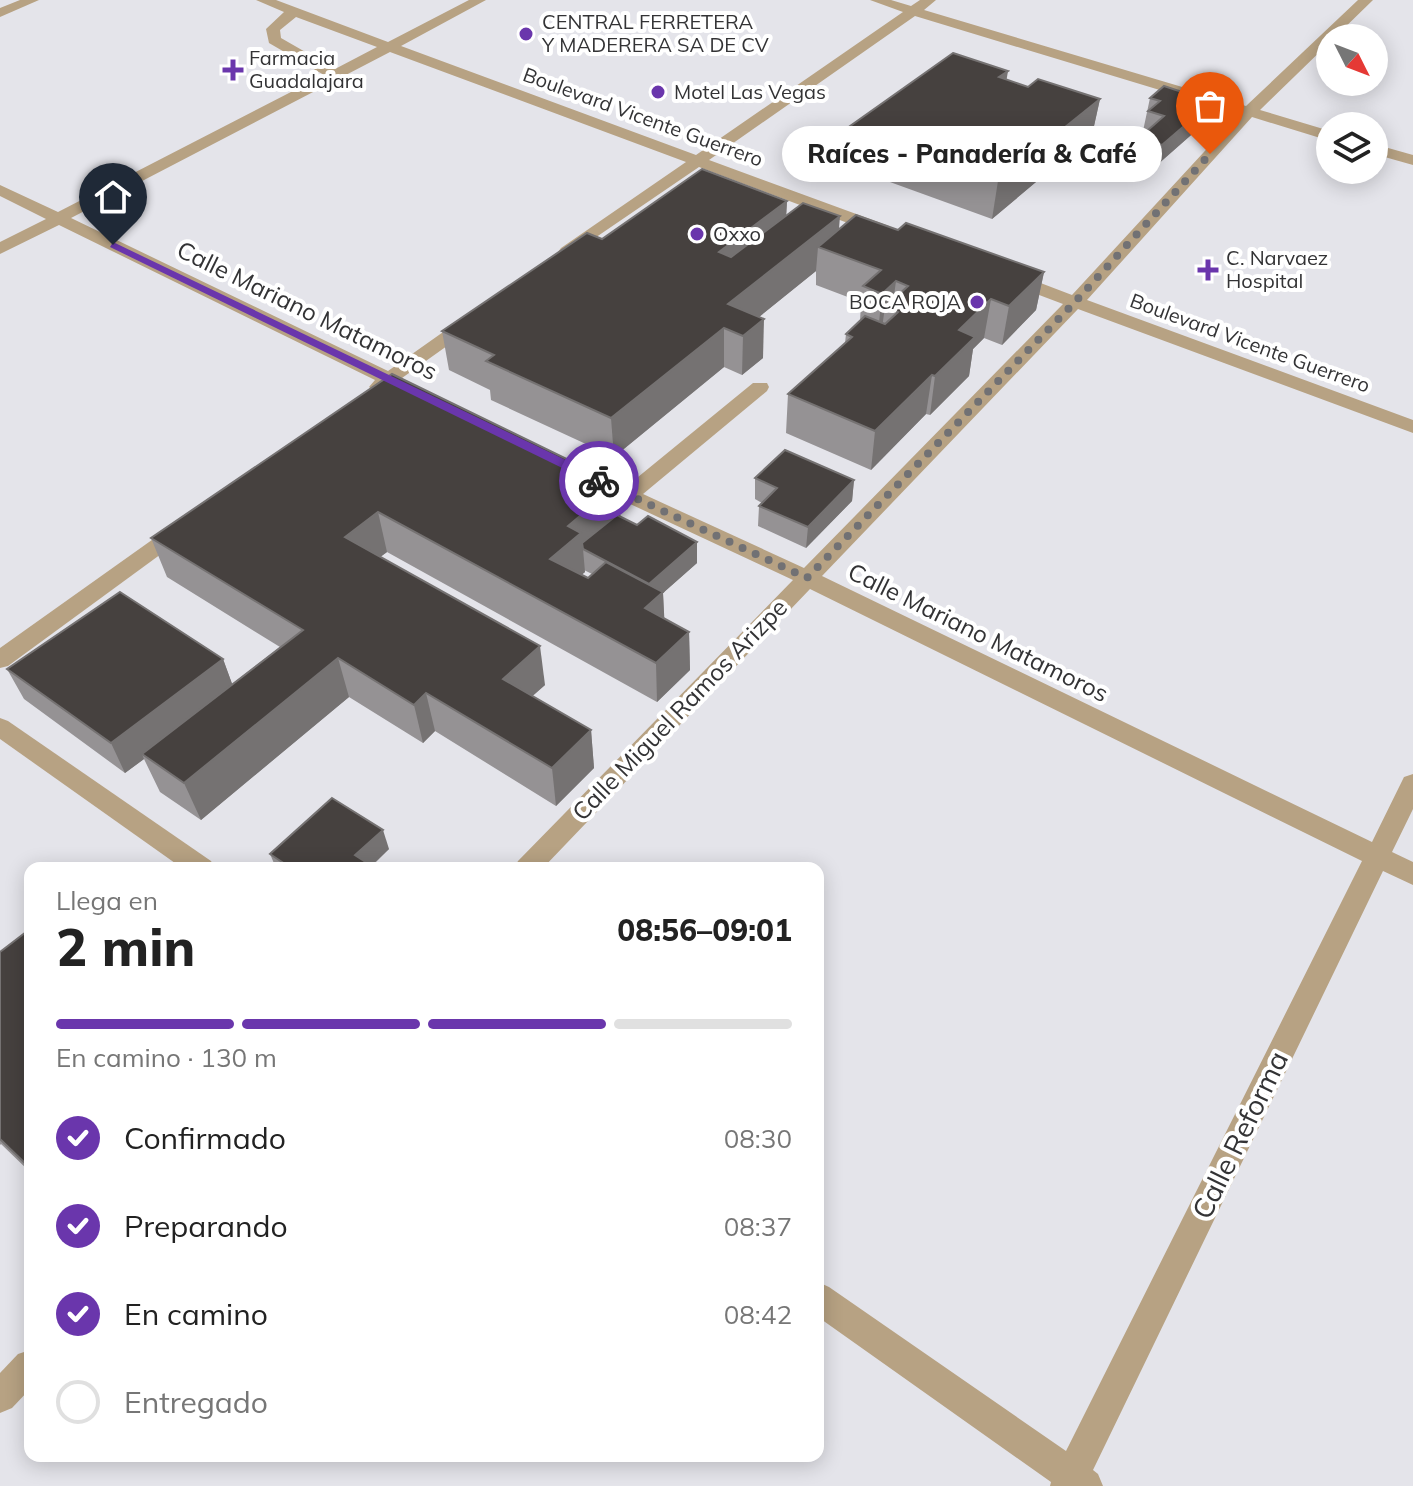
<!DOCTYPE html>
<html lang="es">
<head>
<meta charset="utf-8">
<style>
  :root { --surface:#fff; --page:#f6f6f6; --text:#222; --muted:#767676; --line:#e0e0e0; --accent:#6a36ac }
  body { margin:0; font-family:Mulish,sans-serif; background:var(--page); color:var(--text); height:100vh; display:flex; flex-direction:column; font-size:30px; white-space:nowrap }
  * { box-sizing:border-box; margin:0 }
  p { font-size:26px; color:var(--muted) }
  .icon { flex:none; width:44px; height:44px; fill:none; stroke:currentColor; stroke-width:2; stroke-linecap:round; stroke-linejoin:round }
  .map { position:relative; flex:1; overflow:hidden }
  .panel { position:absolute; left:24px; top:862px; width:800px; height:600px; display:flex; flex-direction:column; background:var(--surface); border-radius:16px; box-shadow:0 4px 20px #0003 }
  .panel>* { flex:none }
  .needle { width:52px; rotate:132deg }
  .fabs { position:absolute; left:1316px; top:24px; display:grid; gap:16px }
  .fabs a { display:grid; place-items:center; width:72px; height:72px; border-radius:50%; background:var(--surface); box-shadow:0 4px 20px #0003; font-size:40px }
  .pin { position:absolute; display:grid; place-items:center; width:68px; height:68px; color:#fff; margin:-82px -34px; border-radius:50% 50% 50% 0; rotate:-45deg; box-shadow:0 0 8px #0007 }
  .pin .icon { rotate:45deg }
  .courier { position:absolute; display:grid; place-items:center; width:80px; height:80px; margin:-40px; border:6px solid #6a36ac; border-radius:50%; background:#fff; color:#222; box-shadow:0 2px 10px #0007 }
  .bubble { position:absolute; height:56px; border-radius:28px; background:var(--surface); box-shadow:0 4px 20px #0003; font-size:26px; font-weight:800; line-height:56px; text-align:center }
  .headline em { font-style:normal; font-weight:800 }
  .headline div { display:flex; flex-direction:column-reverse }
  .headline { display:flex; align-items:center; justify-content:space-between; height:136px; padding:0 32px }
  h1 { font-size:52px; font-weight:800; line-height:60px }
  .bar { display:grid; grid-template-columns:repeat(4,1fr); gap:12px 8px; align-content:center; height:96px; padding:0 32px }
  .bar i { height:10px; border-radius:6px; background:var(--line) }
  .bar .selected { background:var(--accent) }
  .bar p { grid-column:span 4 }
  ol { padding:0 32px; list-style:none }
  li { display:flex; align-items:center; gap:24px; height:88px }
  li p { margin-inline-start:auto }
  li .icon { padding:8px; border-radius:50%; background:var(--accent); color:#fff; stroke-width:4 }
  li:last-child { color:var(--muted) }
  li i { width:44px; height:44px; border:4px solid var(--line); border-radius:50% }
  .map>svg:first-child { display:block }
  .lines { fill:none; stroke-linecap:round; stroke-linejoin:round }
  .minor { fill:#b7a283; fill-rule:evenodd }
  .wall { fill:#959294; fill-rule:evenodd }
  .shaded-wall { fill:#757272 }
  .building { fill:#46413f; stroke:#757272; stroke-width:2 }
  .route { fill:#6a36ac }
  .done { stroke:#717174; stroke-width:8; stroke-dasharray:0 14.4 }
  .poi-dot { fill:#6a36ac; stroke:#fff; stroke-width:3 }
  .labels { text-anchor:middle; stroke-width:8; stroke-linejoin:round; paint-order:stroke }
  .far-poi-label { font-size:20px; fill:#333335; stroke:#fff; text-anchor:start }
  .far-street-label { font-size:20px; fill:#333335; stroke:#fff }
  .street-label { font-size:24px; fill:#333335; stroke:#fff }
  .near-street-label { font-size:28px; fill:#333335; stroke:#fff }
</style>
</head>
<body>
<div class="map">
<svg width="1413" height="1486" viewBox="0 0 1413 1486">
  <rect width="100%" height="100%" fill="#e4e4ea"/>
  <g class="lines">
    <g class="minor">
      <polygon points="20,0 39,0 0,17 0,8"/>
      <path d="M256 0H276L388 42 469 0H486L401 46 696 155 903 12 870 0H891L911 6 920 0H936L924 10 1246 106 1358 0H1373L1334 38H1330V42L1260 110 1330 131V141L1252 117 1087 300 1413 420V433L1078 309 822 576 1372 842 1404 777 1413 774V809L1392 852 1413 862V885L1383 871 1093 1470 1098 1474 1103 1486H1050L1051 1482 818 1317V1282L829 1287 1066 1451 1362 861 810 589 543 868H514L518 861 793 580 583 482 580 477 583 472H597L627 486 753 383H767L769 387 767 391 643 494 804 568 1063 304 1005 282 1002 278 1005 274H1017L1072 295 1239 114 915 16 709 160 889 226 891 230 889 234H877L699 167 567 257 558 252 561 248 686 162 390 52 71 218 388 371 463 318H475L478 322 475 326 402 378 423 391 420 395H406L390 387 378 393 369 387 375 380 59 225 0 254V242L46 219 0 196V185L58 212 324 75 269 43 266 29 284 12ZM296 17 377 47 335 69 281 38 280 30Z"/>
      <polygon points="1374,144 1413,155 1413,165 1374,154"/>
      <polygon points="180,523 187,525 190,530 187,535 8,666 0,668 0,648 173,525"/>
      <polygon points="0,718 8,721 211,861 215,868 182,868 0,739"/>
      <polygon points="30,1350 30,1389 12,1408 0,1413 0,1373 18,1354"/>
    </g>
  </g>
  <g class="wall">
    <polygon points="1006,80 1028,87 1100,99 1092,135 992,219 843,165 846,129"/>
    <polygon points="1150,98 1212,102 1207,121 1157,165 1134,157 1139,138 1146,132 1143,131"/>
    <polygon points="787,201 786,215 839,230 898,230 1044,272 1036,310 1002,345 984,338 973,349 969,376 930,415 926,414 871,470 786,433 788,394 845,343 846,334 860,321 861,302 816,285 816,271 759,317 763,358 742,375 724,367 614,457 491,400 490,390 449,370 442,331 602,239"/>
    <path d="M392 374 620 516 697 563 663 593 664 618 689 632 690 670 657 702 387 552 380 557 545 685 532 696 591 730 594 768 556 806 435 731 423 743 349 697 201 820 160 792 144 759 125 773 24 699 7 669 223 659 232 684 280 647 167 577 151 538ZM584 570 592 574 588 578 581 575 585 572Z"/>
    <polygon points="755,478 854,480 852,501 806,548 758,526 759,506 762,503 755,499"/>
    <polygon points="389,849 372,866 375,868 276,868 270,854"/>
    <polygon points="30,929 30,1172 1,1144 0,1145 0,952"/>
  </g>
  <g class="shaded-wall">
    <polygon points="1008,71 1002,107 999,77"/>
    <polygon points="1100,99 1092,135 992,219 998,181"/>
    <polygon points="1212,102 1207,121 1157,165 1162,145"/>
    <polygon points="787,201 785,239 718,290 719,252"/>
    <polygon points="840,216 837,254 818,247 816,271 738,334 728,304"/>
    <polygon points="1044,272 1036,310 1002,345 1009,306"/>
    <polygon points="896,281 892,310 885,307 882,328 878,332 882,294"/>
    <polygon points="991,299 984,338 973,349 969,376 930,415 935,376 959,330"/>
    <polygon points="764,319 763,358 742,375 743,336"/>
    <polygon points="724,328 724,367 614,457 611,418"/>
    <polygon points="932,375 926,414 871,470 875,431"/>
    <polygon points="854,480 852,501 806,548 808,527"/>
    <polygon points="618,484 621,524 583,549 585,572 555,598 550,559 568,526"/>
    <polygon points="378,512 387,552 355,576 345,537"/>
    <polygon points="697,542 697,563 663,593 665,631 645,608 648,585"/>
    <polygon points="689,632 690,670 657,702 656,663"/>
    <polygon points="540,646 545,685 509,717 503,679"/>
    <polygon points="338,658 349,697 201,820 184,783"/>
    <polygon points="223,659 234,689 142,754 144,759 125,773 111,743"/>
    <polygon points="426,693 435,731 423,743 414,705"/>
    <polygon points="591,730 594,768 556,806 552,768"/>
    <polygon points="383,830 389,849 369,868 355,855"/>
  </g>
  <g class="building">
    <polygon points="953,53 1008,71 999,77 1028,87 1038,79 1100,99 998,181 846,129"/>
    <polygon points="1164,86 1212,102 1162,145 1139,138 1164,116 1148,111 1160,101 1150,98"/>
    <polygon points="702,169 787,201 719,252 731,257 803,203 840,216 728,304 764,319 743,336 724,328 611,418 486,361 494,355 442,331 587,233 602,239"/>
    <polygon points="856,215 898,230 906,223 1044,272 1009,306 991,299 959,330 975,337 935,376 932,375 875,431 788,394 852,337 846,334 865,316 885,324 898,312 885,307 908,286 896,281 882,294 863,286 881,270 818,247"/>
    <polygon points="392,374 618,484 568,526 581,533 550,559 588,578 606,562 663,592 645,608 689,632 656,663 378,512 345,537 540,646 503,679 591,730 552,768 426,693 414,705 338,658 184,783 142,754 303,630 151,538"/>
    <polygon points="785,450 854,480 808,527 759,506 777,488 755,478"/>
    <polygon points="617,515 637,525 648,516 697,542 649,584 583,549 582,543"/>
    <polygon points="120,592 223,659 111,743 7,669"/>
    <polygon points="332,798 383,830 355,855 375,868 291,868 270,854"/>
    <polygon points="30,929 30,1030 27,1032 30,1035 30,1168 0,1139 0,952"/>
  </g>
  <polygon class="route" points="113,242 603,478 605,481 595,484 110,247"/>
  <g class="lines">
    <polyline class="done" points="599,481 807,578 1075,302 1210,154"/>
  </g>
  <g class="poi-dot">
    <circle cx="526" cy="34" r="8"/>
    <path d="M229 58h8v8h8v8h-8v8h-8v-8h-8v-8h8z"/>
    <circle cx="658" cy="92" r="8"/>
    <circle cx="697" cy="234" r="8"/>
    <path d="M1204 258h8v8h8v8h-8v8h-8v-8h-8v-8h8z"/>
    <circle cx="977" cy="302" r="8"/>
  </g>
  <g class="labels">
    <g class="far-poi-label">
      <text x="542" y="29">CENTRAL FERRETERA<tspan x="542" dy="23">Y MADERERA SA DE CV</tspan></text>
      <text x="249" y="65">Farmacia<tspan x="249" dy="23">Guadalajara</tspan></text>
      <text x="674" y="99">Motel Las Vegas</text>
      <text x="713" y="241">Oxxo</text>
      <text x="1226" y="265">C. Narvaez<tspan x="1226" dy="23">Hospital</tspan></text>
      <text x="961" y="309" text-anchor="end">BOCA ROJA</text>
    </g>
    <g class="far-street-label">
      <text transform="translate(643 117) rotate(20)" y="7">Boulevard Vicente Guerrero</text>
      <text transform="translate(1250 343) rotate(20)" y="7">Boulevard Vicente Guerrero</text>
    </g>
    <g class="street-label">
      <text transform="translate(307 311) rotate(26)" y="8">Calle Mariano Matamoros</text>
      <text transform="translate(978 633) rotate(26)" y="8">Calle Mariano Matamoros</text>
      <text transform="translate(680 710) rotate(-46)" y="8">Calle Miguel Ramos Arizpe</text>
    </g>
    <g class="near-street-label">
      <text transform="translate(1240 1135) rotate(-64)" y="10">Calle Reforma</text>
    </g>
  </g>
</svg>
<div class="fabs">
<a><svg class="needle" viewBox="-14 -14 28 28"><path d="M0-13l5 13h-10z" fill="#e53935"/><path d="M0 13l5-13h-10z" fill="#767676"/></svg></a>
<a><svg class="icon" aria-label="layers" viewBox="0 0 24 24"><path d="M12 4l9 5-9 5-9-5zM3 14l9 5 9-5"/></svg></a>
</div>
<div class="pin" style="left:1210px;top:154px;background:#ea580c"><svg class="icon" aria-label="bag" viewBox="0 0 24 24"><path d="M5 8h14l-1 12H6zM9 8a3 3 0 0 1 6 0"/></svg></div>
<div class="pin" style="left:113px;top:245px;background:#1f2937"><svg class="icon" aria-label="home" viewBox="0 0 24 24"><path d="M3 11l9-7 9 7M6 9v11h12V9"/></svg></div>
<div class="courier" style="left:599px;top:481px"><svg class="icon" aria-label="bike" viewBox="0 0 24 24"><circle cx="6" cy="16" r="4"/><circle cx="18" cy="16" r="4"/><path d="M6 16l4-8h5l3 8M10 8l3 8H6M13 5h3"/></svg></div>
<div class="bubble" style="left:782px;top:126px;width:380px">Raíces - Panadería &amp; Café</div>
<section class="panel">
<div class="headline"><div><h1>2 min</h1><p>Llega en</p></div><em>08:56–09:01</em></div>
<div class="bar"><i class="selected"></i><i class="selected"></i><i class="selected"></i><i></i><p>En camino · 130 m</p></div>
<ol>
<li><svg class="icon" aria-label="check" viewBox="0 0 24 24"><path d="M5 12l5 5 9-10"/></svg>Confirmado<p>08:30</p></li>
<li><svg class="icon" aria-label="check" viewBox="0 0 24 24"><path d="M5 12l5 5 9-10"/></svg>Preparando<p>08:37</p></li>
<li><svg class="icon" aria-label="check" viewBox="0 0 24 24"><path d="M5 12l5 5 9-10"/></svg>En camino<p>08:42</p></li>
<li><i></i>Entregado</li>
</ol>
</section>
</div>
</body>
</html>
